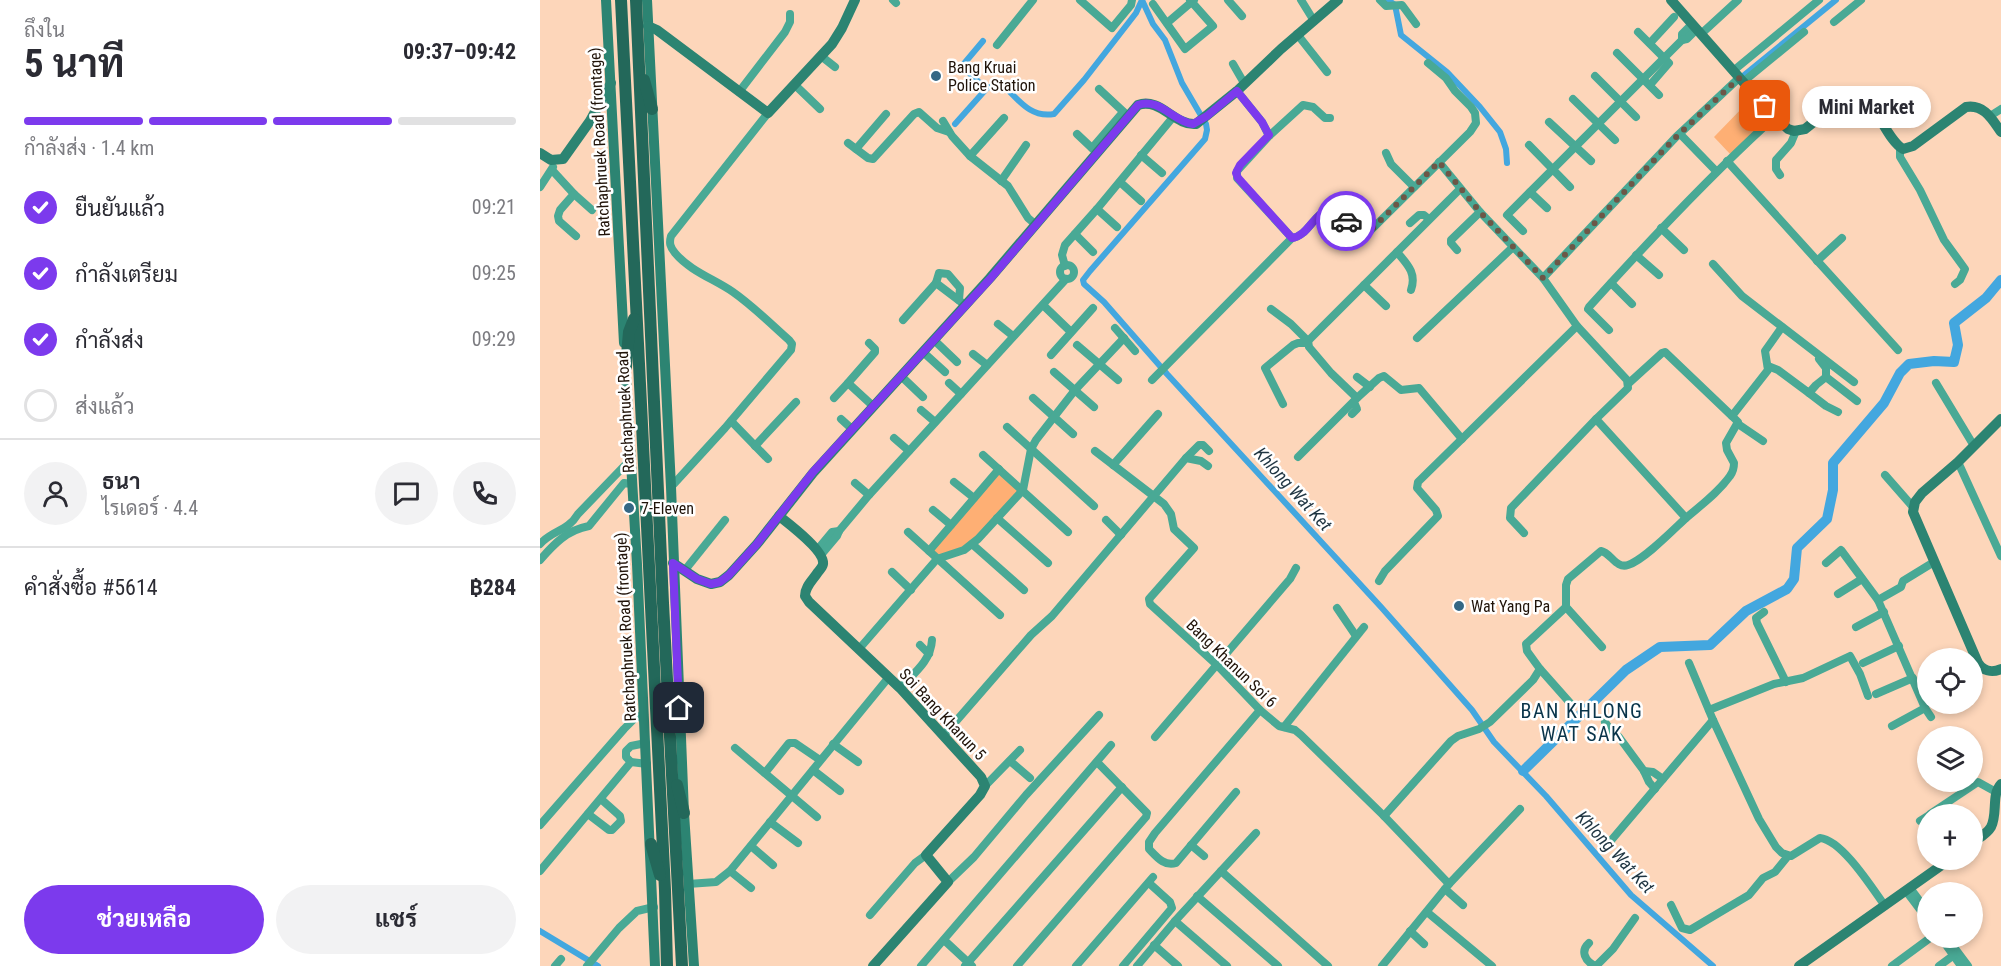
<!DOCTYPE html>
<html lang="th">
<head>
<meta charset="utf-8">
<style>
  :root { --surface:#fff; --page:#f2f2f3; --text:#2b2b33; --muted:#7c7c81; --line:#e1e1e2; --accent:#7c3aed }
  body { margin:0; font-family:"Roboto Condensed",Sarabun,sans-serif; background:var(--page); color:var(--text); height:100vh; display:flex; flex-direction:column; font-size:22px; white-space:nowrap }
  * { box-sizing:border-box; margin:0 }
  p { font-size:20px; color:var(--muted) }
  .icon { flex:none; width:33px; height:33px; fill:none; stroke:currentColor; stroke-width:2; stroke-linecap:round; stroke-linejoin:round }
  .map { position:relative; flex:1; overflow:hidden }
  .panel { display:flex; flex-direction:column; background:var(--surface); width:540px }
  .panel>* { flex:none }
  .controls { position:absolute; left:1377px; top:648px; display:grid; gap:12px }
  .controls a { display:grid; place-items:center; width:66px; height:66px; border-radius:50%; background:var(--surface); box-shadow:0 3px 9px #0003; font-size:30px }
  .pin { position:absolute; display:grid; place-items:center; width:51px; height:51px; color:#fff; margin:-26px; border-radius:12px; box-shadow:0 3px 9px #0006 }
  .courier { position:absolute; display:grid; place-items:center; width:60px; height:60px; margin:-30px; border:4px solid #7c3aed; border-radius:50%; background:#fff; color:#222; box-shadow:0 2px 8px #0007 }
  .bubble { position:absolute; height:42px; border-radius:21px; background:var(--surface); box-shadow:0 3px 9px #0003; font-size:20px; font-weight:700; line-height:42px; text-align:center }
  .summary em { font-style:normal; font-weight:700 }
  .summary div { display:flex; flex-direction:column-reverse }
  .summary { display:flex; align-items:center; justify-content:space-between; height:102px; padding:0 24px }
  h1 { font-size:39px; font-weight:700; line-height:45px }
  .bar { display:grid; grid-template-columns:repeat(4,1fr); gap:9px 6px; align-content:center; height:72px; padding:0 24px }
  .bar i { height:8px; border-radius:4px; background:var(--line) }
  .bar .active { background:var(--accent) }
  .bar p { grid-column:span 4 }
  .line { display:flex; align-items:center; gap:15px; padding:0 24px; border-top:2px solid var(--line) }
  .line div { flex:1 }
  .round { display:grid; place-items:center; flex:none; width:63px; height:63px; border-radius:32px; background:var(--page) }
  ol { padding:0 24px; list-style:none }
  li { display:flex; align-items:center; gap:18px; height:66px }
  li p { margin-inline-start:auto }
  li .icon { padding:6px; border-radius:50%; background:var(--accent); color:#fff; stroke-width:4 }
  li:last-child { color:var(--muted) }
  li i { width:33px; height:33px; border:3px solid var(--line); border-radius:50% }
  .action { display:flex; gap:12px; margin-top:auto; padding:12px 24px }
  .action a { flex:1; height:69px; border-radius:36px; background:var(--accent); color:#fff; font-size:24px; font-weight:700; line-height:69px; text-align:center }
  .action a+a { background:var(--page); color:var(--text) }
  main { display:flex; flex:1; min-height:0 }
  .map>svg:first-child { display:block }
  .green { fill:#feaf74 }
  .lines { fill:none; stroke-linecap:round; stroke-linejoin:round }
  .canal { stroke:#43a7df; stroke-width:6 }
  .river { stroke:#43a7df; stroke-width:10 }
  .street { stroke:#49a995; stroke-width:8 }
  .secondary { stroke:#2c8472; stroke-width:10 }
  .primary { stroke:#23685a; stroke-width:12 }
  .done { stroke:#6d5747; stroke-width:6; stroke-dasharray:0 10.8 }
  .route { stroke:#7c3aed; stroke-width:8 }
  .poi-dot { fill:#356784; stroke:#fff; stroke-width:2 }
  .labels { text-anchor:middle; stroke-width:5; stroke-linejoin:round; paint-order:stroke }
  .poi-label { font-size:16px; fill:#201309; stroke:#fff; text-anchor:start }
  .street-label { font-size:16px; fill:#201309; stroke:#fff }
  .water-label { font-size:18px; font-style:italic; fill:#1f3542; stroke:#fff }
  .quarter-label { font-size:20px; letter-spacing:1.5px; fill:#09344a; stroke:#fff }
</style>
</head>
<body>
<main>
<section class="panel">
<div class="summary"><div><h1>5 นาที</h1><p>ถึงใน</p></div><em>09:37–09:42</em></div>
<div class="bar"><i class="active"></i><i class="active"></i><i class="active"></i><i></i><p>กำลังส่ง · 1.4 km</p></div>
<ol>
<li><svg class="icon" aria-label="check" viewBox="0 0 24 24"><path d="M5 12l5 5 9-10"/></svg>ยืนยันแล้ว<p>09:21</p></li>
<li><svg class="icon" aria-label="check" viewBox="0 0 24 24"><path d="M5 12l5 5 9-10"/></svg>กำลังเตรียม<p>09:25</p></li>
<li><svg class="icon" aria-label="check" viewBox="0 0 24 24"><path d="M5 12l5 5 9-10"/></svg>กำลังส่ง<p>09:29</p></li>
<li><i></i>ส่งแล้ว</li>
</ol>
<div class="line" style="height:108px"><a class="round"><svg class="icon" aria-label="person" viewBox="0 0 24 24"><circle cx="12" cy="8" r="4"/><path d="M4 21q1-7 8-7t8 7"/></svg></a><div><b>ธนา</b><p>ไรเดอร์ · 4.4</p></div><a class="round"><svg class="icon" aria-label="chat" viewBox="0 0 24 24"><path d="M4 5h16v11H9l-5 4z"/></svg></a><a class="round"><svg class="icon" aria-label="phone" viewBox="0 0 24 24"><path d="M5 4h4l2 5-3 2q2 4 5 5l2-3 5 2v4C11 20 4 13 5 4z"/></svg></a></div>
<div class="line" style="height:78px"><div>คำสั่งซื้อ #5614</div><b>฿284</b></div>
<div class="action"><a>ช่วยเหลือ</a><a>แชร์</a></div>
</section>
<div class="map">
<svg width="1461" height="966" viewBox="0 0 1461 966">
  <rect width="100%" height="100%" fill="#fdd6ba"/>
  <g class="green">
    <polygon points="1207,103 1225,121 1191,155 1174,137"/>
    <polygon points="459,469 483,490 438,539 397,559 389,551"/>
  </g>
  <g class="lines">
    <g class="canal">
      <polyline points="602,0 613,24 625,40 642,83 666,124 667,130 665,139 550,271 543,280 544,284 564,302 627,374 841,607 932,710 954,742 1006,796 1091,895 1173,966"/>
      <polyline points="848,0 855,5 861,35 907,72 940,107 960,132 966,149 967,163"/>
      <polyline points="443,41 422,66 446,89"/>
      <polyline points="1203,76 1296,0"/>
      <path d="M415 124 448 87 466 88C480 102 492 118 514 114L544 80 596 13 602 0"/>
      <polyline points="0,931 58,966"/>
    </g>
    <polyline class="river" points="983,771 1086,670 1120,647 1170,645 1206,611 1247,589 1254,579 1257,548 1287,519 1293,490 1293,463 1344,403 1360,373 1369,364 1394,361 1414,362 1418,345 1414,323 1446,298 1461,280"/>
    <g class="street">
      <polyline points="353,0 356,3"/>
      <polyline points="540,0 572,28 591,5 592,0"/>
      <polyline points="688,0 702,16"/>
      <polyline points="761,0 774,21"/>
      <polyline points="840,0 846,6 862,5 876,24"/>
      <polyline points="613,4 645,49 673,26 650,0"/>
      <polyline points="1294,22 1321,0"/>
      <polyline points="627,23 654,0"/>
      <polyline points="1098,32 1129,63 1110,85"/>
      <polyline points="757,34 787,72"/>
      <polyline points="1161,34 1198,0"/>
      <polyline points="1142,40 1142,34 1152,24"/>
      <polyline points="1110,43 1134,17"/>
      <polyline points="457,45 493,0"/>
      <polyline points="1077,53 1119,95"/>
      <polyline points="281,56 295,67"/>
      <polyline points="693,64 704,83"/>
      <polyline points="1193,71 1279,0"/>
      <polyline points="1055,76 1096,117"/>
      <polyline points="1203,82 1264,32"/>
      <polyline points="255,85 280,109"/>
      <polyline points="559,89 587,115"/>
      <polyline points="697,91 722,122 729,136"/>
      <polyline points="199,92 245,32 250,22 250,14"/>
      <polyline points="1033,99 1075,140"/>
      <polyline points="1450,116 1461,109"/>
      <polyline points="403,121 412,136 430,156 468,186 488,218 495,224"/>
      <polyline points="1009,122 1051,161"/>
      <polyline points="537,134 554,150"/>
      <polyline points="1143,137 1176,171"/>
      <polyline points="308,143 328,158 333,159 374,114 379,112 397,128 409,132"/>
      <polyline points="989,145 1030,187"/>
      <polyline points="552,148 583,112"/>
      <polyline points="1360,148 1360,157 1380,190 1404,240 1425,269 1420,280 1415,284"/>
      <polyline points="316,149 346,114"/>
      <polyline points="846,153 851,164 874,187"/>
      <polyline points="601,155 622,173"/>
      <polyline points="430,156 464,118"/>
      <polyline points="1187,161 1358,350"/>
      <polyline points="899,162 940,212 1003,278 1037,326 1087,380 1088,388 1056,419 1146,518"/>
      <polyline points="12,170 34,194 20,210 18,216 19,221 36,236"/>
      <polyline points="1240,175 1236,169 1236,160 1251,143 1256,131"/>
      <polyline points="461,181 486,145"/>
      <polyline points="580,182 601,201"/>
      <polyline points="0,187 13,167"/>
      <polyline points="990,192 1007,208"/>
      <polyline points="34,194 52,210"/>
      <polyline points="557,209 577,227"/>
      <polyline points="870,223 879,215 884,215 889,219"/>
      <polyline points="1121,228 1144,250"/>
      <polyline points="983,231 967,215 1142,40 1147,39 1157,29"/>
      <polyline points="535,234 553,252"/>
      <polyline points="752,238 697,178 697,171 729,136 763,105 773,107 785,118 790,118"/>
      <polyline points="917,250 911,243 911,240 940,212"/>
      <path d="M857 252C867 264 877 273 871 290"/>
      <polyline points="1096,255 1119,275"/>
      <polyline points="1277,261 1302,238"/>
      <polyline points="1173,264 1202,296 1314,382"/>
      <circle cx="527" cy="272" r="7"/>
      <polyline points="525,266 522,255 525,245 557,209 634,116"/>
      <polyline points="1003,278 1136,137 1199,78"/>
      <polyline points="396,283 399,273 408,274 420,288 419,300"/>
      <polyline points="1071,283 1092,304"/>
      <polyline points="824,285 846,306"/>
      <polyline points="503,305 531,332"/>
      <polyline points="731,309 751,324 768,341 769,347 791,373 817,398 839,378 844,376 861,390 879,388 922,439"/>
      <polyline points="363,320 396,283 425,305"/>
      <polyline points="458,324 473,336"/>
      <polyline points="575,328 595,351"/>
      <path d="M1069 330 1048 309 1049 307C1106 244 1163 183 1226 125"/>
      <polyline points="877,338 973,247"/>
      <polyline points="394,340 417,362"/>
      <polyline points="768,341 920,189"/>
      <polyline points="329,343 335,349 335,352 308,383 333,406"/>
      <polyline points="537,345 578,380"/>
      <polyline points="383,352 405,372"/>
      <polyline points="433,354 447,365"/>
      <polyline points="511,355 553,308"/>
      <polyline points="1228,366 1238,370 1269,393 1276,385 1286,377 1286,368 1279,359"/>
      <polyline points="514,372 554,407"/>
      <polyline points="361,376 383,397"/>
      <polyline points="817,377 830,387"/>
      <polyline points="1286,377 1317,401"/>
      <path d="M612 380 752 238C770 236 775 207 795 210L816 231 820 233 830 231 930 132 936 123 935 113 931 107 915 91 906 78 888 63"/>
      <polyline points="409,383 421,394"/>
      <polyline points="1089,383 1122,353 1125,352 1192,416"/>
      <polyline points="1396,383 1434,446"/>
      <polyline points="1269,393 1286,406 1298,412"/>
      <polyline points="294,398 308,383"/>
      <polyline points="493,398 533,434"/>
      <polyline points="743,404 725,368 753,345 758,343 767,343"/>
      <polyline points="381,410 395,422"/>
      <polyline points="812,414 817,409 814,402"/>
      <polyline points="301,419 312,429"/>
      <polyline points="191,421 228,459"/>
      <polyline points="1198,424 1223,441"/>
      <polyline points="467,427 554,506"/>
      <polyline points="354,438 369,451"/>
      <polyline points="215,446 256,402"/>
      <polyline points="555,451 624,504 631,514 634,529 654,548 609,599 610,604 677,665 720,710 739,726 755,730 761,735 844,816 909,884"/>
      <polyline points="443,455 528,532"/>
      <polyline points="758,457 817,398"/>
      <polyline points="646,458 659,445 663,445 669,451"/>
      <polyline points="1418,462 1461,556"/>
      <polyline points="573,465 618,414"/>
      <polyline points="1345,475 1373,507"/>
      <polyline points="414,482 434,498"/>
      <polyline points="315,483 329,495"/>
      <path d="M131 487 185 428 251 350 252 344 249 340C231 324 213 306 193 292 174 279 150 271 135 253 130 247 129 243 131 236L228 113"/>
      <polyline points="393,510 411,525"/>
      <polyline points="457,518 508,563"/>
      <polyline points="566,520 581,535"/>
      <polyline points="368,532 460,615"/>
      <polyline points="984,533 970,518 971,508 1056,419"/>
      <path d="M0 544C14 529 27 532 38 514L90 460"/>
      <polyline points="432,544 484,590"/>
      <polyline points="277,550 292,532 299,531"/>
      <polyline points="389,551 459,469"/>
      <polyline points="281,555 297,536 299,531 329,495 526,279"/>
      <path d="M0 560C14 544 27 530 49 526L84 483 92 484"/>
      <polyline points="1286,563 1301,550 1338,600 1361,587 1363,581 1394,562"/>
      <polyline points="145,570 185,520"/>
      <polyline points="352,572 371,590"/>
      <polyline points="839,581 845,571 898,516 896,510 877,488 878,482 1037,326"/>
      <polyline points="1298,594 1322,579"/>
      <polyline points="1338,600 1385,708 1352,726"/>
      <polyline points="1026,607 1062,647"/>
      <polyline points="797,608 816,636"/>
      <polyline points="1224,612 1216,618 1217,623 1246,682"/>
      <polyline points="1316,627 1344,612"/>
      <polyline points="380,645 389,654"/>
      <polyline points="319,649 397,559 424,550 438,539 483,490 491,449 496,440 535,390 584,338"/>
      <path d="M1149 663 1173 720 1219 819 1236 847 1242 853 1251 856 1280 838C1302 840 1332 888 1345 906"/>
      <polyline points="1323,663 1359,646"/>
      <polyline points="1000,669 1031,704"/>
      <path d="M360 688C373 674 391 661 392 640"/>
      <polyline points="1336,694 1373,678"/>
      <polyline points="1385,708 1391,717"/>
      <polyline points="1169,710 1234,684 1263,678 1310,656 1320,674 1328,696"/>
      <polyline points="1065,722 1071,731 1079,737 1104,771 1109,782 1115,789"/>
      <polyline points="744,727 824,627"/>
      <polyline points="404,735 491,635 512,616 646,458 661,461 668,466"/>
      <polyline points="615,737 750,579 756,568"/>
      <polyline points="106,743 91,746 86,751 86,757 91,762 107,764"/>
      <polyline points="293,744 318,762"/>
      <polyline points="195,748 277,817"/>
      <polyline points="470,761 490,778"/>
      <polyline points="273,770 300,791"/>
      <polyline points="1104,771 1113,772 1123,779"/>
      <polyline points="225,773 249,743 255,743 280,760"/>
      <polyline points="445,786 480,750"/>
      <path d="M696 792 636 863C624 867 616 856 609 849V842L615 833 720 710"/>
      <polyline points="48,814 69,830 72,830 81,821 80,816 62,800"/>
      <polyline points="1390,814 1438,782 1456,792"/>
      <path d="M844 816 911 741 918 736 939 729 950 722 993 680 1000 669 987 651 986 644 1026 607V585L1028 579 1061 551C1071 553 1076 569 1088 565 1104 560 1133 530 1146 518 1161 505 1178 493 1190 476 1193 472 1194 468 1194 463L1187 450 1186 443 1198 422 1192 416 1228 370 1225 351 1242 327"/>
      <polyline points="1380,821 1388,816"/>
      <polyline points="230,822 258,843"/>
      <polyline points="0,825 84,729 94,719 104,714"/>
      <polyline points="651,845 664,856"/>
      <polyline points="211,846 233,865"/>
      <polyline points="1063,850 1173,720"/>
      <polyline points="0,871 91,762"/>
      <polyline points="190,871 211,888"/>
      <polyline points="681,871 788,966"/>
      <polyline points="408,882 434,857 486,795 559,715"/>
      <polyline points="148,884 176,882 190,871 349,677"/>
      <polyline points="1370,888 1387,911"/>
      <polyline points="905,889 923,905"/>
      <polyline points="1366,891 1388,920"/>
      <polyline points="657,896 738,966"/>
      <polyline points="1131,905 1142,928 1150,930 1209,895 1223,878 1235,872 1248,856"/>
      <polyline points="887,912 952,966"/>
      <polyline points="330,915 375,863 386,855"/>
      <polyline points="635,921 687,966"/>
      <polyline points="870,931 884,944"/>
      <polyline points="1401,938 1421,966"/>
      <polyline points="1407,938 1428,966"/>
      <polyline points="404,940 432,966"/>
      <path d="M1049 943C1040 951 1045 961 1055 966"/>
      <polyline points="614,945 638,966"/>
      <polyline points="15,966 21,959"/>
      <polyline points="47,966 79,928 97,911 114,907"/>
      <polyline points="381,966 571,745"/>
      <polyline points="425,966 582,787"/>
      <polyline points="477,966 606,817 607,813 557,762"/>
      <polyline points="536,966 613,877"/>
      <polyline points="583,966 632,908 630,902 609,883"/>
      <polyline points="597,966 635,921 716,833"/>
      <polyline points="842,966 909,884 980,809"/>
      <polyline points="1056,966 1073,949 1095,918"/>
      <polyline points="1352,966 1390,938"/>
      <polyline points="1399,966 1414,955"/>
    </g>
    <g class="secondary">
      <polyline points="66,0 84,343"/>
      <polyline points="107,0 131,487 144,813 154,966"/>
      <path d="M1131 0 1227 109 1248 129 1254 131 1265 129 1304 98C1334 85 1342 137 1363 149L1373 146 1426 107C1444 104 1452 119 1461 132"/>
      <polyline points="108,26 117,30 228,113 292,44 302,28 315,0"/>
      <polyline points="0,153 11,160 23,159 50,121 71,83"/>
      <polyline points="85,361 97,564 115,966"/>
      <path d="M1461 419 1418 462 1382 493 1375 502 1373 512 1438 663C1443 671 1452 673 1461 669"/>
      <path d="M239 516C249 524 285 551 283 564 283 566 279 571 278 572 273 580 265 586 265 596L269 602 360 688 441 777 445 786 440 795 386 855 408 882 333 966"/>
      <path d="M133 563 157 579 171 584 180 582 189 575 217 544 273 473 450 278 598 105C620 97 635 126 656 124L697 91 741 49 798 0"/>
      <path d="M1432 843C1439 838 1447 834 1451 827 1458 813 1451 795 1461 784"/>
      <polyline points="1259,966 1409,860"/>
    </g>
    <g class="primary">
      <polyline points="81,0 125,890 127,966"/>
      <polyline points="96,0 123,603 142,966"/>
      <polyline points="104,80 112,109"/>
      <polyline points="86,367 89,332 94,319"/>
      <polyline points="137,785 144,813"/>
      <polyline points="111,844 120,875"/>
    </g>
  </g>
  <g class="lines">
    <path class="done" d="M806 221C814 229 818 234 830 231L899 162 940 212 1003 278 1136 137 1199 78 1225 106"/>
    <path class="route" d="M139 708 133 563 157 579 171 584 180 582 189 575 217 544 273 472 450 279 598 105C619 97 634 122 653 124L667 116 697 91 722 122 729 135 700 165 696 173 698 178 752 238C770 236 775 207 795 210L806 221"/>
  </g>
  <g class="poi-dot">
    <circle cx="396" cy="76" r="6"/>
    <circle cx="89" cy="508" r="6"/>
    <circle cx="919" cy="606" r="6"/>
  </g>
  <g class="labels">
    <g class="poi-label">
      <text x="408" y="73">Bang Kruai<tspan x="408" dy="18">Police Station</tspan></text>
      <text x="101" y="514">7-Eleven</text>
      <text x="931" y="612">Wat Yang Pa</text>
    </g>
    <g class="street-label">
      <text transform="translate(59 142) rotate(-93)" y="6">Ratchaphruek Road (frontage)</text>
      <text transform="translate(85 412) rotate(-93)" y="6">Ratchaphruek Road</text>
      <text transform="translate(85 627) rotate(-93)" y="6">Ratchaphruek Road (frontage)</text>
      <text transform="translate(692 663) rotate(44)" y="6">Bang Khanun Soi 6</text>
      <text transform="translate(403 714) rotate(47)" y="6">Soi Bang Khanun 5</text>
    </g>
    <g class="water-label">
      <text transform="translate(753 489) rotate(48)" y="6">Khlong Wat Ket</text>
      <text transform="translate(1075 852) rotate(47)" y="6">Khlong Wat Ket</text>
    </g>
    <g class="quarter-label">
      <text x="1042" y="718">BAN KHLONG<tspan x="1042" dy="23">WAT SAK</tspan></text>
    </g>
  </g>
</svg>
<div class="controls">
<a><svg class="icon" aria-label="locate" viewBox="0 0 24 24"><circle cx="12" cy="12" r="6"/><path d="M12 2v4M12 18v4M2 12h4M18 12h4"/></svg></a>
<a><svg class="icon" aria-label="layers" viewBox="0 0 24 24"><path d="M12 4l9 5-9 5-9-5zM3 14l9 5 9-5"/></svg></a>
<a>+</a>
<a>−</a>
</div>
<div class="pin" style="left:1225px;top:106px;background:#ea580c"><svg class="icon" aria-label="bag" viewBox="0 0 24 24"><path d="M5 8h14l-1 12H6zM9 8a3 3 0 0 1 6 0"/></svg></div>
<div class="pin" style="left:139px;top:708px;background:#1f2937"><svg class="icon" aria-label="home" viewBox="0 0 24 24"><path d="M3 11l9-7 9 7M6 9v11h12V9"/></svg></div>
<div class="courier" style="left:806px;top:221px"><svg class="icon" aria-label="car" viewBox="0 0 24 24"><path d="M5 17H2v-5l4-1 3-4h7l3 4 3 1v5h-3M9 17h6M6 11h13"/><circle cx="7" cy="17" r="2"/><circle cx="17" cy="17" r="2"/></svg></div>
<div class="bubble" style="left:1262px;top:86px;width:129px">Mini Market</div>
</div>
</main>
</body>
</html>
